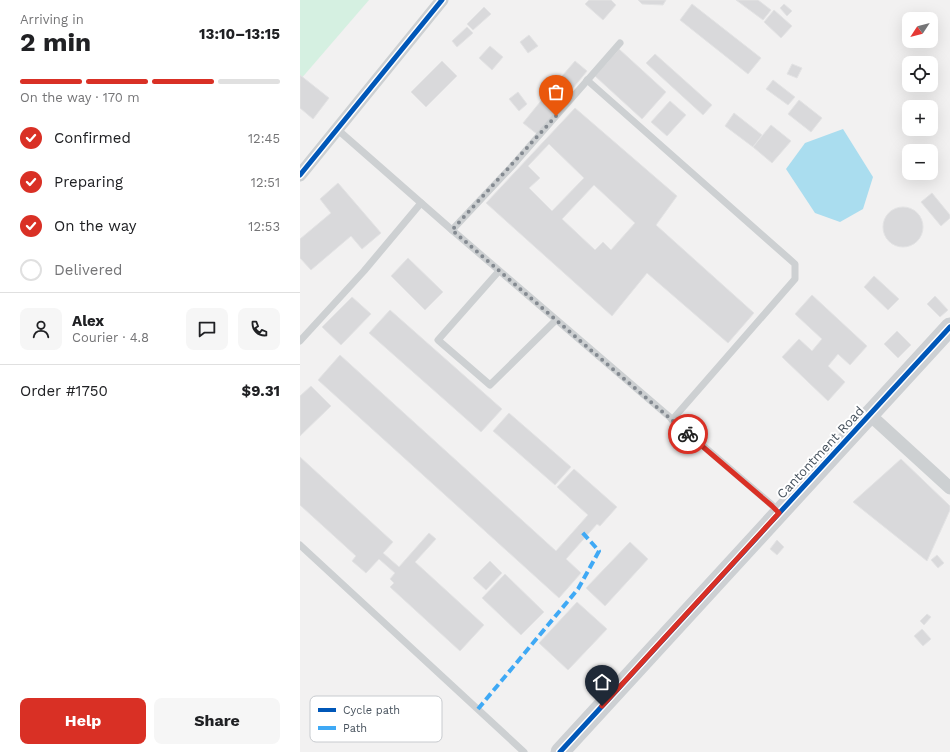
<!DOCTYPE html>
<html lang="en">
<head>
<meta charset="utf-8">
<style>
  :root { --surface:#fff; --page:#f6f6f6; --text:#202124; --muted:#757577; --line:#e0e0e0; --accent:#d93025 }
  body { margin:0; font-family:"Work Sans",sans-serif; background:var(--page); color:var(--text); height:100vh; display:flex; flex-direction:column; font-size:15px; white-space:nowrap }
  * { box-sizing:border-box; margin:0 }
  p { font-size:13px; color:var(--muted) }
  .icon { flex:none; width:22px; height:22px; fill:none; stroke:currentColor; stroke-width:2; stroke-linecap:round; stroke-linejoin:round }
  .map { position:relative; flex:1; overflow:hidden }
  .details { display:flex; flex-direction:column; background:var(--surface); width:300px }
  .details>* { flex:none }
  .needle { width:26px; rotate:234deg }
  .controls { position:absolute; left:602px; top:12px; display:grid; gap:8px }
  .controls a { display:grid; place-items:center; width:36px; height:36px; border-radius:8px; background:var(--surface); box-shadow:0 4px 16px #0002; font-size:20px }
  .pin { position:absolute; display:grid; place-items:center; width:34px; height:34px; color:#fff; margin:-41px -17px; border-radius:50% 50% 50% 0; rotate:-45deg; box-shadow:0 0 4px #0007 }
  .pin .icon { rotate:45deg }
  .courier { position:absolute; display:grid; place-items:center; width:40px; height:40px; margin:-20px; border:3px solid #d93025; border-radius:50%; background:#fff; color:#222; box-shadow:0 1px 5px #0007 }
  .overview em { font-style:normal; font-weight:700 }
  .overview div { display:flex; flex-direction:column-reverse }
  .overview { display:flex; align-items:center; justify-content:space-between; height:68px; padding:0 20px }
  h1 { font-size:26px; font-weight:700; line-height:30px }
  .bar { display:grid; grid-template-columns:repeat(4,1fr); gap:6px 4px; align-content:center; height:48px; padding:0 20px }
  .bar i { height:5px; border-radius:3px; background:var(--line) }
  .bar .selected { background:var(--accent) }
  .bar p { grid-column:span 4 }
  .line { display:flex; align-items:center; gap:10px; padding:0 20px; border-top:1px solid var(--line) }
  .line div { flex:1 }
  .round { display:grid; place-items:center; flex:none; width:42px; height:42px; border-radius:8px; background:var(--page) }
  ol { padding:0 20px; list-style:none }
  li { display:flex; align-items:center; gap:12px; height:44px }
  li p { margin-inline-start:auto }
  li .icon { padding:4px; border-radius:50%; background:var(--accent); color:#fff; stroke-width:4 }
  li:last-child { color:var(--muted) }
  li i { width:22px; height:22px; border:2px solid var(--line); border-radius:50% }
  .action { display:flex; gap:8px; margin-top:auto; padding:8px 20px }
  .action a { flex:1; height:46px; border-radius:8px; background:var(--accent); color:#fff; font-size:16px; font-weight:700; line-height:46px; text-align:center }
  .action a+a { background:var(--page); color:var(--text) }
  main { display:flex; flex:1; min-height:0 }
  .map>svg:first-child { display:block }
  .green { fill:#d5f0e1 }
  .water { fill:#aaddef }
  .building { fill:#d9d9db; stroke:#e3e3e4; fill-rule:evenodd }
  .lines { fill:none; stroke-linecap:round; stroke-linejoin:round }
  .lane { stroke:#cdd0d2; stroke-width:7 }
  .street { stroke:#cdd0d2; stroke-width:13 }
  .secondary { stroke:#cdd0d3; stroke-width:19 }
  .quiet { stroke:#3fa9f5; stroke-width:4; stroke-dasharray:8 4; stroke-linecap:butt }
  .cycleway-casing { stroke:#fff; stroke-width:8 }
  .cycleway { stroke:#0057b8; stroke-width:5 }
  .done { stroke:#848a91; stroke-width:4; stroke-dasharray:0 7.2 }
  .route { stroke:#d93025; stroke-width:5 }
  .labels { text-anchor:middle; stroke-width:4; stroke-linejoin:round; paint-order:stroke }
  .street-label { font-size:13px; fill:#48535e; stroke:#fff }
  .key { fill:#fff; stroke:#c8cbcf; stroke-width:1 }
  .key-label { font-size:11px; fill:#48535e }
</style>
</head>
<body>
<main>
<section class="details">
<div class="overview"><div><h1>2 min</h1><p>Arriving in</p></div><em>13:10–13:15</em></div>
<div class="bar"><i class="selected"></i><i class="selected"></i><i class="selected"></i><i></i><p>On the way · 170 m</p></div>
<ol>
<li><svg class="icon" aria-label="check" viewBox="0 0 24 24"><path d="M5 12l5 5 9-10"/></svg>Confirmed<p>12:45</p></li>
<li><svg class="icon" aria-label="check" viewBox="0 0 24 24"><path d="M5 12l5 5 9-10"/></svg>Preparing<p>12:51</p></li>
<li><svg class="icon" aria-label="check" viewBox="0 0 24 24"><path d="M5 12l5 5 9-10"/></svg>On the way<p>12:53</p></li>
<li><i></i>Delivered</li>
</ol>
<div class="line" style="height:72px"><a class="round"><svg class="icon" aria-label="person" viewBox="0 0 24 24"><circle cx="12" cy="8" r="4"/><path d="M4 21q1-7 8-7t8 7"/></svg></a><div><b>Alex</b><p>Courier · 4.8</p></div><a class="round"><svg class="icon" aria-label="chat" viewBox="0 0 24 24"><path d="M4 5h16v11H9l-5 4z"/></svg></a><a class="round"><svg class="icon" aria-label="phone" viewBox="0 0 24 24"><path d="M5 4h4l2 5-3 2q2 4 5 5l2-3 5 2v4C11 20 4 13 5 4z"/></svg></a></div>
<div class="line" style="height:52px"><div>Order #1750</div><b>$9.31</b></div>
<div class="action"><a>Help</a><a>Share</a></div>
</section>
<div class="map">
<svg width="650" height="752" viewBox="0 0 650 752">
  <rect width="100%" height="100%" fill="#f2f1f1"/>
  <polygon class="green" points="0,0 69,0 0,80"/>
  <polygon class="water" points="543,129 573,177 563,209 540,222 515,213 486,169 505,143"/>
  <g class="building">
    <polygon points="289,0 311,0 316,5 303,20 285,4"/>
    <polygon points="338,0 366,0 363,5 342,4"/>
    <polygon points="436,0 458,0 471,10 463,20"/>
    <polygon points="392,4 461,58 448,74 380,20"/>
    <polygon points="484,4 492,11 487,16 480,8"/>
    <polygon points="184,7 191,14 173,30 167,24"/>
    <polygon points="474,10 492,26 481,38 464,22"/>
    <polygon points="167,27 173,33 157,47 152,41"/>
    <polygon points="229,35 238,46 228,53 220,42"/>
    <polygon points="190,46 203,57 192,70 179,58"/>
    <polygon points="319,49 366,92 342,119 295,76"/>
    <polygon points="355,54 412,105 403,115 346,63"/>
    <polygon points="142,61 157,76 126,107 111,92"/>
    <polygon points="275,61 287,71 264,99 251,89"/>
    <polygon points="492,64 502,68 497,78 487,74"/>
    <polygon points="0,75 29,98 13,119 0,108"/>
    <polygon points="473,80 495,97 488,105 466,89"/>
    <polygon points="249,91 263,103 237,134 223,123"/>
    <polygon points="218,92 227,104 219,111 209,99"/>
    <polygon points="499,100 522,118 511,132 488,114"/>
    <polygon points="370,101 386,115 367,136 351,122"/>
    <path d="M275 108 377 196 356 225 454 313 428 343 347 273 312 316 186 203ZM249 144 284 178 252 211 229 188 240 178 228 166ZM294 185 335 223 311 250 303 242 295 250 262 219Z"/>
    <polygon points="434,113 462,135 453,147 425,126"/>
    <polygon points="471,125 491,141 472,163 453,147"/>
    <polygon points="38,183 81,233 62,249 51,236 11,270 0,258 0,239 31,213 20,199"/>
    <polygon points="632,193 650,215 650,218 641,226 621,202"/>
    <circle cx="603" cy="227" r="20"/>
    <polygon points="108,258 143,292 125,310 91,276"/>
    <polygon points="574,276 599,299 588,310 564,287"/>
    <polygon points="512,295 567,346 550,365 538,354 528,366 545,382 528,401 482,357 499,339 512,351 522,339 495,314"/>
    <polygon points="635,296 648,310 640,317 627,304"/>
    <polygon points="52,297 71,314 41,345 22,327"/>
    <polygon points="90,310 202,409 181,432 69,333"/>
    <polygon points="597,331 611,345 598,358 584,344"/>
    <polygon points="40,355 256,551 288,515 257,487 274,469 317,507 300,526 297,524 266,559 281,573 259,598 18,380"/>
    <polygon points="11,386 31,406 0,436 0,396"/>
    <polygon points="209,413 271,467 255,485 193,431"/>
    <polygon points="0,457 93,542 83,553 99,567 129,533 136,539 115,562 184,625 160,651 90,587 94,583 90,579 95,573 79,559 66,573 52,561 56,556 0,505"/>
    <polygon points="601,459 650,506 650,510 627,561 553,502"/>
    <polygon points="477,540 484,547 477,555 470,549"/>
    <polygon points="330,542 348,559 305,606 286,588"/>
    <polygon points="637,555 644,563 638,568 631,560"/>
    <polygon points="190,561 202,573 186,590 173,578"/>
    <polygon points="205,574 244,612 221,635 182,598"/>
    <polygon points="277,602 307,629 268,670 239,643"/>
    <polygon points="627,614 631,617 624,625 620,621"/>
    <polygon points="622,629 631,639 623,646 614,636"/>
  </g>
  <g class="lines">
    <g class="lane">
      <polyline points="320,43 214,164 152,230 472,505 479,513"/>
      <polyline points="287,80 495,264 495,279 372,420"/>
      <polyline points="38,130 152,230"/>
      <polyline points="199,271 138,340 190,385 256,320"/>
      <polyline points="0,341 64,271 121,203"/>
      <polyline points="0,545 224,752"/>
    </g>
    <g class="street">
      <polyline points="0,175 142,0"/>
      <polyline points="570,415 650,488"/>
    </g>
    <polyline class="secondary" points="260,752 650,327"/>
    <polyline class="quiet" points="178,709 278,589 299,551 282,532"/>
    <defs>
      <g id="cycleway">
        <polyline points="0,175 142,0"/>
        <polyline points="260,752 650,327"/>
      </g>
    </defs>
    <use href="#cycleway" class="cycleway-casing"/>
    <use href="#cycleway" class="cycleway"/>
  </g>
  <g class="lines">
    <polyline class="done" points="256,116 152,230 388,434"/>
    <polyline class="route" points="302,706 479,513 472,506 388,434"/>
  </g>
  <g class="labels">
    <g class="street-label">
      <text transform="translate(520 452) rotate(-47)" y="5">Cantontment Road</text>
    </g>
  </g>
  <rect x="10" y="696" width="132" height="46" rx="6" class="key"/>
  <rect x="18" y="708" width="18" height="4" fill="#0057b8"/>
  <rect x="18" y="726" width="18" height="4" fill="#3fa9f5"/>
  <g class="key-label">
    <text x="43" y="714">Cycle path</text>
    <text x="43" y="732">Path</text>
  </g>
</svg>
<div class="controls">
<a><svg class="needle" viewBox="-14 -14 28 28"><path d="M0-13l5 13h-10z" fill="#e53935"/><path d="M0 13l5-13h-10z" fill="#757577"/></svg></a>
<a><svg class="icon" aria-label="locate" viewBox="0 0 24 24"><circle cx="12" cy="12" r="6"/><path d="M12 2v4M12 18v4M2 12h4M18 12h4"/></svg></a>
<a>+</a>
<a>−</a>
</div>
<div class="pin" style="left:256px;top:116px;background:#ea580c"><svg class="icon" aria-label="bag" viewBox="0 0 24 24"><path d="M5 8h14l-1 12H6zM9 8a3 3 0 0 1 6 0"/></svg></div>
<div class="pin" style="left:302px;top:706px;background:#1f2937"><svg class="icon" aria-label="home" viewBox="0 0 24 24"><path d="M3 11l9-7 9 7M6 9v11h12V9"/></svg></div>
<div class="courier" style="left:388px;top:434px"><svg class="icon" aria-label="bike" viewBox="0 0 24 24"><circle cx="6" cy="16" r="4"/><circle cx="18" cy="16" r="4"/><path d="M6 16l4-8h5l3 8M10 8l3 8H6M13 5h3"/></svg></div>
</div>
</main>
</body>
</html>
